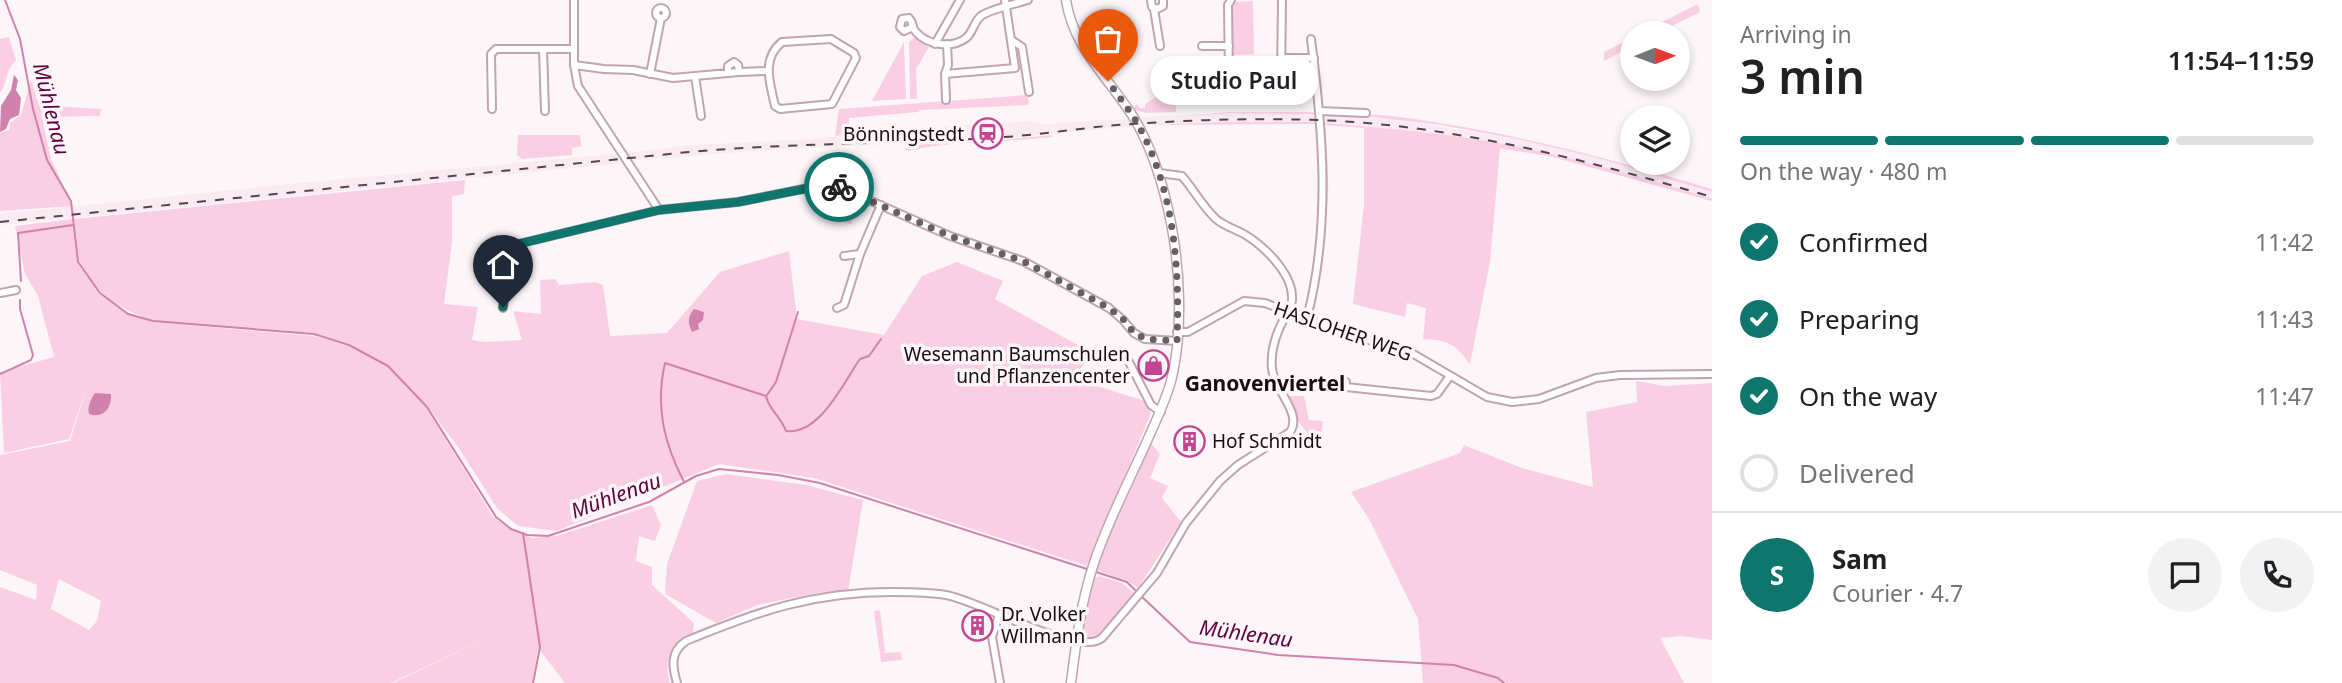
<!DOCTYPE html>
<html lang="en">
<head>
<meta charset="utf-8">
<style>
  :root { --surface:#fff; --page:#f2f2f2; --text:#202124; --muted:#757577; --line:#e0e0e0; --accent:#0f766e }
  body { margin:0; font-family:"Noto Sans",sans-serif; background:var(--page); color:var(--text); height:100vh; display:flex; flex-direction:column; font-size:26px; white-space:nowrap }
  * { box-sizing:border-box; margin:0 }
  p { font-size:23px; color:var(--muted) }
  .icon { flex:none; width:38px; height:38px; fill:none; stroke:currentColor; stroke-width:2; stroke-linecap:round; stroke-linejoin:round }
  .map { position:relative; flex:1; overflow:hidden }
  .sheet { display:flex; flex-direction:column; background:var(--surface); width:630px }
  .sheet>* { flex:none }
  .needle { width:46px; rotate:89deg }
  .fabs { position:absolute; left:1620px; top:21px; display:grid; gap:14px }
  .fabs a { display:grid; place-items:center; width:70px; height:70px; border-radius:50%; background:var(--surface); box-shadow:0 4px 10px #0003; font-size:35px }
  .pin { position:absolute; display:grid; place-items:center; width:60px; height:60px; color:#fff; margin:-72px -30px; border-radius:50% 50% 50% 0; rotate:-45deg; box-shadow:0 0 7px #0007 }
  .pin .icon { rotate:45deg }
  .courier { position:absolute; display:grid; place-items:center; width:70px; height:70px; margin:-35px; border:5px solid #0f766e; border-radius:50%; background:#fff; color:#222; box-shadow:0 2px 9px #0007 }
  .bubble { position:absolute; height:49px; border-radius:24px; background:var(--surface); box-shadow:0 4px 10px #0003; font-size:23px; font-weight:600; line-height:49px; text-align:center }
  .overview em { font-style:normal; font-weight:600 }
  .overview div { display:flex; flex-direction:column-reverse }
  .overview { display:flex; align-items:center; justify-content:space-between; height:119px; padding:0 28px }
  h1 { font-size:46px; font-weight:600; line-height:52px }
  .bar { display:grid; grid-template-columns:repeat(4,1fr); gap:10px 7px; align-content:center; height:84px; padding:0 28px }
  .bar i { height:9px; border-radius:5px; background:var(--line) }
  .bar .active { background:var(--accent) }
  .bar p { grid-column:span 4 }
  .line { display:flex; align-items:center; gap:18px; padding:0 28px; border-top:2px solid var(--line) }
  .line div { flex:1 }
  .round { display:grid; place-items:center; flex:none; width:74px; height:74px; border-radius:37px; background:var(--page) }
  ol { padding:0 28px; list-style:none }
  li { display:flex; align-items:center; gap:21px; height:77px }
  li p { margin-inline-start:auto }
  li .icon { padding:7px; border-radius:50%; background:var(--accent); color:#fff; stroke-width:4 }
  li:last-child { color:var(--muted) }
  li i { width:38px; height:38px; border:4px solid var(--line); border-radius:50% }
  main { display:flex; flex:1; min-height:0 }
  .map>svg:first-child { display:block }
  .built { fill:#faeaf2 }
  .green { fill:#facfe4; fill-rule:evenodd }
  .water { fill:#d182ac }
  .lines { fill:none; stroke-linecap:round; stroke-linejoin:round }
  .stream { stroke:#d182ac; stroke-width:2 }
  .minor-casing { stroke:#c1a4b2; stroke-width:10 }
  .major-casing { stroke:#c1a4b2; stroke-width:11 }
  .minor { stroke:#fff; stroke-width:6 }
  .major { stroke:#fff; stroke-width:8 }
  .rail { stroke:#51484c; stroke-width:2; stroke-dasharray:9 9; stroke-linecap:butt }
  .done { stroke:#675f63; stroke-width:7; stroke-dasharray:0 12.6 }
  .route { stroke:#0f766e; stroke-width:9 }
  .labels { text-anchor:middle; stroke-width:7; stroke-linejoin:round; paint-order:stroke }
  .poi-label { font-size:19px; fill:#170d12; stroke:#fcf6f9; text-anchor:end }
  .street-label { font-size:19px; fill:#170d12; stroke:#fcf6f9 }
  .water-label { font-size:21px; font-style:italic; fill:#600041; stroke:#fcf6f9 }
  .neighbourhood-label { font-size:21px; font-weight:bold; fill:#170d12; stroke:#fcf6f9 }
</style>
</head>
<body>
<main>
<div class="map">
<svg width="1712" height="683" viewBox="0 0 1712 683">
  <rect width="100%" height="100%" fill="#fcf6f9"/>
  <g class="built">
    <polygon points="1230,113 1314,114 1315,122 1144,125 1139,117"/>
    <polygon points="1327,114 1393,119 1522,140 1594,157 1712,192 1712,199 1593,164 1519,147 1437,134 1322,123"/>
    <polygon points="1129,119 1134,126 1001,139 764,150 630,161 625,153 694,145 811,139 931,127 1031,121 1042,124"/>
    <polygon points="615,154 621,163 0,225 0,214 300,183"/>
  </g>
  <g class="green">
    <polygon points="1253,1 1254,54 1232,55 1231,5 1235,2"/>
    <polygon points="1698,4 1700,12 1658,33 1640,33"/>
    <path d="M9 37 16 60C4 72 9 81 0 93V39Z"/>
    <polygon points="915,37 929,47 916,69 917,99 910,99 909,42"/>
    <polygon points="1633,37 1633,46 1604,61 1604,52"/>
    <polygon points="904,42 906,99 872,101"/>
    <polygon points="1163,60 1175,60 1179,66 1179,92 1157,64"/>
    <polygon points="1163,76 1176,92 1176,112 1147,113 1134,110 1136,104 1140,108 1145,108 1145,104 1161,94 1154,81"/>
    <polygon points="31,80 39,105 101,109 100,116 42,117 51,159 73,206 0,211 0,133 9,130 10,123 21,115"/>
    <polygon points="1027,95 1029,101 1028,105 921,110 918,112 849,118 849,134 835,136 839,109"/>
    <polygon points="1230,112 1314,112 1314,114 1230,113 1182,116"/>
    <path d="M1347 114C1384 113 1422 120 1458 126 1545 141 1628 164 1712 189V192L1594 157 1522 140 1441 125Z"/>
    <path d="M1230 122H1315L1322 151 1320 226H1317C1323 192 1321 158 1315 124L1148 125Z"/>
    <path d="M1322 123C1388 128 1455 134 1520 147 1585 161 1649 179 1712 199V201L1553 157 1500 148 1490 262 1470 364C1455 344 1449 340 1423 339L1426 308 1407 303 1405 317 1353 304 1364 205V128L1325 125C1327 149 1332 206 1323 226L1326 153Z"/>
    <polygon points="518,135 580,135 581,146 572,148 572,155 522,159 517,155"/>
    <path d="M1053 135 1052 137C1004 143 954 140 907 151L905 145 980 142Z"/>
    <path d="M465 180 464 194 452 196V242L444 304 478 307 472 340 485 342 522 340 513 311 541 314 540 280 555 279 559 285 595 282 603 285 610 336 667 333 720 272 789 251 797 319 884 335 922 276 957 262 1003 281 995 299 1094 354 1072 378 1145 401 1151 413 1087 566 814 478 719 464 556 531 518 526 497 508 458 447 427 406 389 366 350 344 314 333 154 321C123 311 95 294 80 263 75 252 75 232 74 219Z"/>
    <polygon points="845,193 857,197 855,201 852,201 851,210 855,213 851,224 839,221"/>
    <path d="M72 219 77 263 100 294 127 314 153 322 314 336 349 346 388 367 426 407 493 517 511 530 532 538 557 536 652 505 661 525 655 541 639 536 636 561 652 567V585L694 623 693 634C671 645 663 658 670 683H565L538 648 532 683H393L500 632 391 683H0V587L36 600 37 585 0 570V455L70 441 87 387 69 439 4 453 0 372 54 357 38 296 25 274 15 226ZM59 579 101 601 97 621 89 630 51 609Z"/>
    <polygon points="1636,381 1665,386 1712,383 1712,640 1681,636 1660,638 1684,683 1423,683 1418,619 1369,519 1351,492 1460,453 1464,445 1522,468 1593,487 1586,412 1637,402"/>
    <polygon points="1290,396 1304,396 1309,420 1323,421 1322,432 1307,432 1296,419 1286,399"/>
    <polygon points="1150,442 1160,454 1150,478 1168,486 1162,498 1181,522 1138,588 1128,581 1096,570 1099,560"/>
    <polygon points="726,474 806,485 863,500 848,591 822,592 757,605 716,623 665,594 667,564 697,481"/>
    <path d="M1099 576 1122 583 1135 594 1098 637 1092 641 1085 640C1075 626 1088 597 1092 581L1094 577 1098 578Z"/>
    <polygon points="880,610 885,653 901,652 902,660 881,662 874,611"/>
  </g>
  <g class="water">
    <polygon points="14,75 18,80 16,90 21,98 19,115 10,119 6,129 0,132 1,106 11,90"/>
    <path d="M694 309 704 312 703 320 698 324 699 329 692 332C688 323 687 317 694 309Z"/>
    <path d="M95 393 111 394C112 408 103 419 89 414 87 407 91 399 95 393Z"/>
  </g>
  <g class="lines">
    <g class="stream">
      <polyline points="5,0 20,39 33,109 47,160 71,201 78,262 100,293 128,314 153,321 314,334 349,345 388,366 427,407 496,517 511,529 527,535 548,536 649,502 696,476 719,469 778,475 820,483 1087,569"/>
      <polyline points="21,281 18,233 73,225"/>
      <polyline points="0,374 31,360 33,355 20,309 20,300"/>
      <polyline points="767,395 776,382 798,312"/>
      <path d="M684 482C664 443 655 407 665 363L766 396C769 410 781 417 786 431 820 435 843 383 860 359L869 356 881 339"/>
      <polyline points="523,533 540,647 533,683"/>
      <polyline points="1096,572 1127,582 1137,592"/>
      <polyline points="1141,596 1190,642 1278,655 1454,665 1498,678 1504,683"/>
    </g>
    <defs>
      <g id="minor">
        <polyline points="574,0 574,65 578,86 659,210"/>
        <polyline points="1151,0 1152,7 1157,9 1163,6 1163,0"/>
        <polyline points="1231,0 1228,5 1229,78 1233,83 1277,83 1281,80 1282,0"/>
        <circle cx="661" cy="13" r="5"/>
        <polyline points="1154,9 1160,46"/>
        <path d="M913 27 904 31 900 27 902 19 909 18C914 23 911 27 916 32 927 45 952 49 966 38 973 33 974 21 981 16 991 9 1015 4 1028 0"/>
        <path d="M831 39 854 53 856 58 832 104 780 109 775 106C770 83 761 59 782 42Z"/>
        <polyline points="1013,41 1022,47 1029,92"/>
        <polyline points="935,44 960,0"/>
        <polyline points="947,44 948,65 945,74 1015,68 1005,0"/>
        <polyline points="1202,46 1229,46"/>
        <polyline points="543,49 545,111"/>
        <polyline points="1283,58 1314,58"/>
        <polyline points="574,65 604,69 633,70 673,78 739,72 738,65 734,62 728,66 728,72"/>
        <polyline points="739,72 767,71"/>
        <polyline points="650,74 661,18"/>
        <polyline points="945,74 946,100"/>
        <polyline points="695,76 701,116"/>
        <polyline points="1205,87 1227,86 1230,81"/>
        <polyline points="492,109 491,54 496,49 574,49"/>
        <polyline points="1319,111 1366,113"/>
        <polyline points="844,256 860,254"/>
        <polyline points="0,293 16,290"/>
        <polyline points="503,308 510,246 659,210 738,202 823,185 835,185 950,236 1023,261 1109,308 1123,320 1134,333 1145,339 1177,341"/>
        <polyline points="837,308 844,305 860,254 881,205"/>
        <path d="M1307 318C1331 225 1323 132 1311 39"/>
        <polyline points="1177,332 1188,332 1244,301 1265,303 1341,332 1410,352 1487,397 1512,402 1539,399 1596,378 1620,375 1712,374"/>
        <polyline points="1129,362 1151,405 1161,412"/>
        <polyline points="1346,387 1338,389 1336,383 1342,379 1346,382 1346,387 1431,396 1437,394 1450,376"/>
        <polyline points="999,615 992,637 1000,683"/>
        <path d="M677 683C672 666 670 652 686 641 759 611 812 592 893 592 911 592 928 592 946 595 978 600 1079 658 1102 638L1157 573 1186 523 1220 481 1238 465 1290 432C1303 413 1274 390 1272 369 1270 350 1276 333 1285 317 1288 310 1293 305 1292 297 1292 273 1264 246 1244 234 1235 229 1224 226 1216 219 1203 207 1194 190 1182 176L1159 173"/>
      </g>
      <path id="major" d="M1066 0C1073 48 1109 78 1134 118 1153 150 1164 187 1171 223 1180 269 1183 331 1172 377 1167 399 1156 420 1147 441 1129 481 1108 521 1094 563 1081 601 1076 643 1071 683"/>
    </defs>
    <use href="#minor" class="minor-casing"/>
    <use href="#major" class="major-casing"/>
    <use href="#minor" class="minor"/>
    <use href="#major" class="major"/>
    <path class="rail" d="M0 222 689 152C789 143 890 144 990 138 1029 136 1068 130 1106 126 1176 120 1248 118 1318 120 1453 125 1583 159 1712 197"/>
  </g>
  <g class="lines">
    <path class="done" d="M839 187 950 236 1023 261 1109 308 1124 320 1134 333 1146 339 1177 341C1180 266 1174 187 1136 121 1127 107 1117 94 1108 81"/>
    <polyline class="route" points="503,307 510,246 659,210 738,202 824,185 839,187"/>
  </g>
  <defs>
    <symbol id="station-ring" viewBox="-11 -11 22 22"><circle r="9.5" fill="#fcf6f9" stroke="#c34490" stroke-width="1.5"/><path d="M-3-6H3Q5-6 5-4V2Q5 4 3 4L4.5 6H3L1.5 4h-3L-3 6H-4.5L-3 4Q-5 4-5 2V-4Q-5-6-3-6ZM-3.5-4v3h7v-3ZM-3.5 1v1.5H-2V1ZM2 1v1.5H3.5V1Z" fill="#c34490"/></symbol>
    <symbol id="shop-ring" viewBox="-11 -11 22 22"><circle r="9.5" fill="#fcf6f9" stroke="#c34490" stroke-width="1.5"/><path d="M-5-2.5h2.3a2.7 3.5 0 0 1 5.4 0H5L5.5 6h-11ZM-1.5-2.5h3a1.5 2.3 0 0 0-3 0Z" fill="#c34490"/></symbol>
    <symbol id="building-ring" viewBox="-11 -11 22 22"><circle r="9.5" fill="#fcf6f9" stroke="#c34490" stroke-width="1.5"/><path d="M-4-6H4V6H1V3H-1V6H-4ZM-2.5-4.3h1.7v1.8h-1.7ZM.8-4.3h1.7v1.8H.8ZM-2.5-1h1.7V.8h-1.7ZM.8-1h1.7V.8H.8Z" fill="#c34490"/></symbol>
  </defs>
  <g fill-rule="evenodd">
    <use href="#station-ring" x="970" y="116" width="35" height="35"/>
    <use href="#shop-ring" x="1136" y="348" width="35" height="35"/>
    <use href="#building-ring" x="1172" y="424" width="35" height="35"/>
    <use href="#building-ring" x="960" y="608" width="35" height="35"/>
  </g>
  <g class="labels">
    <g class="poi-label">
      <text x="964" y="141">Bönningstedt</text>
      <text x="1130" y="361">Wesemann Baumschulen<tspan x="1130" dy="22">und Pflanzencenter</tspan></text>
      <text x="1212" y="448" text-anchor="start">Hof Schmidt</text>
      <text x="1001" y="621" text-anchor="start">Dr. Volker<tspan x="1001" dy="22">Willmann</tspan></text>
    </g>
    <g class="street-label">
      <text transform="translate(1343 331) rotate(19)" y="7">HASLOHER WEG</text>
    </g>
    <g class="water-label">
      <text transform="translate(51 109) rotate(76)" y="7">Mühlenau</text>
      <text transform="translate(616 496) rotate(-20)" y="7">Mühlenau</text>
      <text transform="translate(1246 634) rotate(8)" y="7">Mühlenau</text>
    </g>
    <g class="neighbourhood-label">
      <text x="1265" y="391">Ganovenviertel</text>
    </g>
  </g>
</svg>
<div class="fabs">
<a><svg class="needle" viewBox="-14 -14 28 28"><path d="M0-13l5 13h-10z" fill="#e53935"/><path d="M0 13l5-13h-10z" fill="#757577"/></svg></a>
<a><svg class="icon" aria-label="layers" viewBox="0 0 24 24"><path d="M12 4l9 5-9 5-9-5zM3 14l9 5 9-5"/></svg></a>
</div>
<div class="pin" style="left:1108px;top:81px;background:#ea580c"><svg class="icon" aria-label="bag" viewBox="0 0 24 24"><path d="M5 8h14l-1 12H6zM9 8a3 3 0 0 1 6 0"/></svg></div>
<div class="pin" style="left:503px;top:307px;background:#1f2937"><svg class="icon" aria-label="home" viewBox="0 0 24 24"><path d="M3 11l9-7 9 7M6 9v11h12V9"/></svg></div>
<div class="courier" style="left:839px;top:187px"><svg class="icon" aria-label="bike" viewBox="0 0 24 24"><circle cx="6" cy="16" r="4"/><circle cx="18" cy="16" r="4"/><path d="M6 16l4-8h5l3 8M10 8l3 8H6M13 5h3"/></svg></div>
<div class="bubble" style="left:1150px;top:56px;width:168px">Studio Paul</div>
</div>
<section class="sheet">
<div class="overview"><div><h1>3 min</h1><p>Arriving in</p></div><em>11:54–11:59</em></div>
<div class="bar"><i class="active"></i><i class="active"></i><i class="active"></i><i></i><p>On the way · 480 m</p></div>
<ol>
<li><svg class="icon" aria-label="check" viewBox="0 0 24 24"><path d="M5 12l5 5 9-10"/></svg>Confirmed<p>11:42</p></li>
<li><svg class="icon" aria-label="check" viewBox="0 0 24 24"><path d="M5 12l5 5 9-10"/></svg>Preparing<p>11:43</p></li>
<li><svg class="icon" aria-label="check" viewBox="0 0 24 24"><path d="M5 12l5 5 9-10"/></svg>On the way<p>11:47</p></li>
<li><i></i>Delivered</li>
</ol>
<div class="line" style="height:126px"><b class="round" style="background:var(--accent);color:#fff">S</b><div><b>Sam</b><p>Courier · 4.7</p></div><a class="round"><svg class="icon" aria-label="chat" viewBox="0 0 24 24"><path d="M4 5h16v11H9l-5 4z"/></svg></a><a class="round"><svg class="icon" aria-label="phone" viewBox="0 0 24 24"><path d="M5 4h4l2 5-3 2q2 4 5 5l2-3 5 2v4C11 20 4 13 5 4z"/></svg></a></div>
</section>
</main>
</body>
</html>
